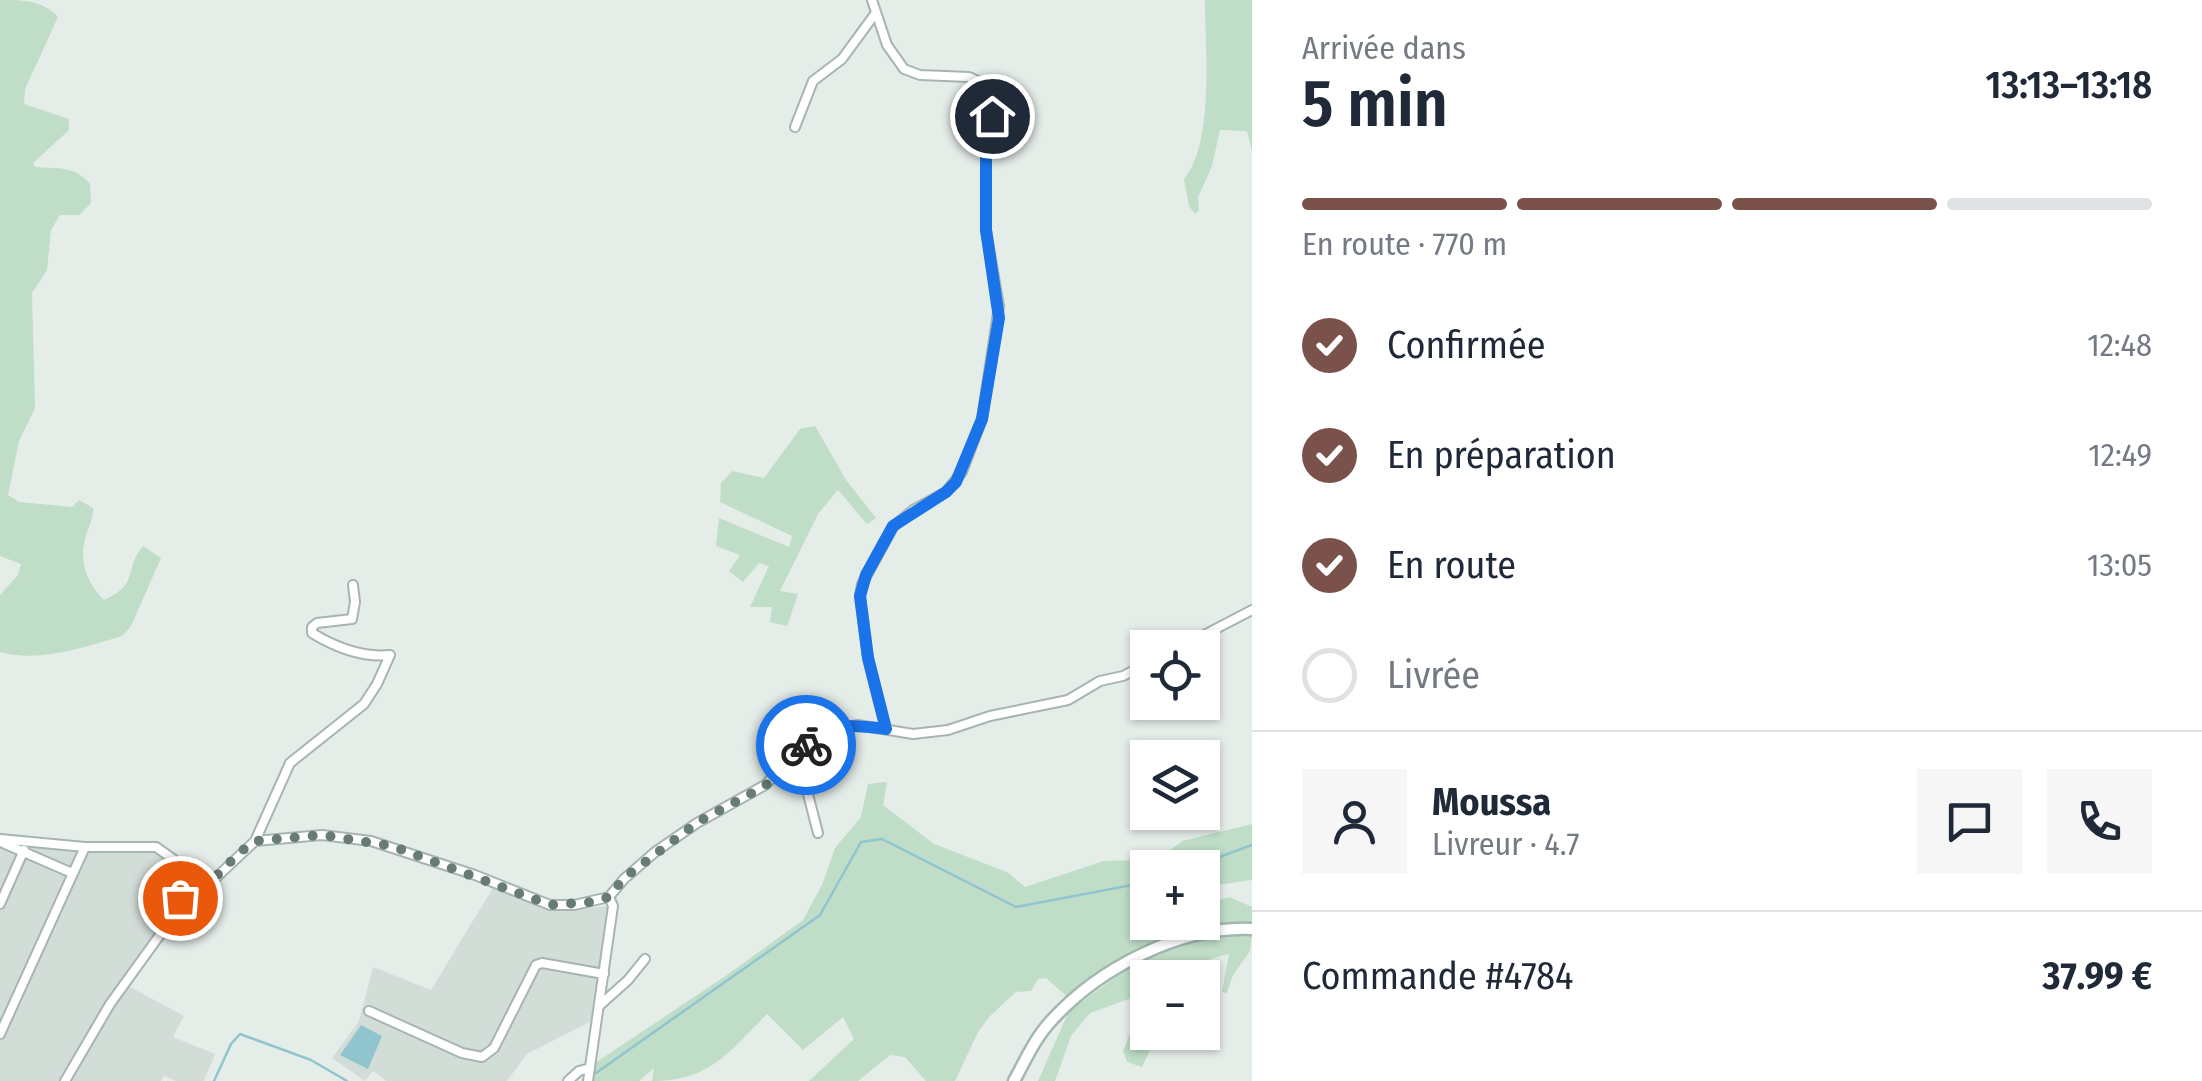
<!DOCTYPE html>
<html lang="fr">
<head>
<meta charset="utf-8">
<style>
  :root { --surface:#fff; --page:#f6f6f7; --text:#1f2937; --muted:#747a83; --line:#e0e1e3; --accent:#7b524b }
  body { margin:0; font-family:"Fira Sans Condensed",sans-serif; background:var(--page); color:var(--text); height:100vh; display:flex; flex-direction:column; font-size:38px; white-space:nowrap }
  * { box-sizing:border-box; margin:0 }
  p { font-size:32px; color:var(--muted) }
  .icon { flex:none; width:55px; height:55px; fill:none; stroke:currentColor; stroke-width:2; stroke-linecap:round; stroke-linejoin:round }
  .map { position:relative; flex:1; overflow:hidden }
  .panel { display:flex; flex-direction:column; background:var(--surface); width:950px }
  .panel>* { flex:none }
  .controls { position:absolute; left:1130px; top:630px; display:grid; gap:20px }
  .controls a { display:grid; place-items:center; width:90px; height:90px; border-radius:0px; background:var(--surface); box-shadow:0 2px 8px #0004; font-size:50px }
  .pin { position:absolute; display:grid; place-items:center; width:85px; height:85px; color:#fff; margin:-42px; border:5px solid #fff; border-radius:50%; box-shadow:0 2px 10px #0007 }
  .courier { position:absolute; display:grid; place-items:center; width:100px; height:100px; margin:-50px; border:8px solid #1a73e8; border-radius:50%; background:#fff; color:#222; box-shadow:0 2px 12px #0007 }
  .overview em { font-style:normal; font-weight:600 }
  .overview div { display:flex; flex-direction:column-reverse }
  .overview { display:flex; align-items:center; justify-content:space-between; height:170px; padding:0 50px }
  h1 { font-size:65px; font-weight:600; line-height:75px }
  .bar { display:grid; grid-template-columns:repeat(4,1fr); gap:15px 10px; align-content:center; height:120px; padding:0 50px }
  .bar i { height:12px; border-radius:8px; background:var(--line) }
  .bar .active { background:var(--accent) }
  .bar p { grid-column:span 4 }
  .line { display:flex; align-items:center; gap:25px; padding:0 50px; border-top:2px solid var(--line) }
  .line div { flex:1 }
  .round { display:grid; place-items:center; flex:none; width:105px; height:105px; border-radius:0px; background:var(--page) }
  ol { padding:0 50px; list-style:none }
  li { display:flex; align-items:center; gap:30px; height:110px }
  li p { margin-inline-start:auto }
  li .icon { padding:10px; border-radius:50%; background:var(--accent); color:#fff; stroke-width:4 }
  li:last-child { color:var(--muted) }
  li i { width:55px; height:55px; border:5px solid var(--line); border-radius:50% }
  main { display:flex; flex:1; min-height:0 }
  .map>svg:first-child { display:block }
  .built { fill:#d3ddd8 }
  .green { fill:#bfddc7 }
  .water { fill:#90c5cf }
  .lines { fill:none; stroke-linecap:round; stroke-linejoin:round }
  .stream { stroke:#90c5cf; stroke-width:2.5 }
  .street-casing { stroke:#a7b5b0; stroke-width:12 }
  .secondary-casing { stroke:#a3b8b1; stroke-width:15 }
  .street { stroke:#fff; stroke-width:8 }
  .secondary { stroke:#fff; stroke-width:10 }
  .done { stroke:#687b75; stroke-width:10; stroke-dasharray:0 18 }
  .route { stroke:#1a73e8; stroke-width:12 }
</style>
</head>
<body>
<main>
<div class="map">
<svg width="1252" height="1081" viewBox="0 0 1252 1081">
  <rect width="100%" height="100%" fill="#e5ede9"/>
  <g class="built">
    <polygon points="0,844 105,851 150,850 166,858 176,877 176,894 169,913 121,982 184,1016 173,1037 215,1054 204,1081 176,1081 164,1076 161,1081 0,1081"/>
    <polygon points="497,881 552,909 574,910 616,905 602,1012 588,1023 527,1054 507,1081 386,1081 373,1071 365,1081 332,1058 359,1021 373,967 431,990"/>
  </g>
  <g class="green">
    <path d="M0 0C22 0 43 0 58 17L25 89 24 104 69 119V130L33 163 35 167C58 169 74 165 90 184L91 203 79 215H60L51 230 47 270 32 293 35 408 19 441 8 495 19 502 72 507 79 500 93 508C93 518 91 522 87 532 78 558 85 581 104 600 141 584 123 569 143 546L161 558 131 626 122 636C85 647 39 663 0 652V595L18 575 21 564 0 556Z"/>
    <path d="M1205 0H1252V151L1247 131 1220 130 1212 166 1198 197 1199 210 1195 214 1189 206 1184 179C1215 143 1205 46 1205 0Z"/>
    <polygon points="815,426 846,480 876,518 867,524 838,490 818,514 780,591 798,594 787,626 770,622 772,607 750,607 769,566 759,563 743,582 729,571 740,555 716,546 719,518 789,547 792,536 720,502 721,483 732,471 764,478 800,429"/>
    <path d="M887 782 883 805 934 844 1007 872 1025 887 1104 861 1137 860 1169 851 1182 841 1252 824V880L1203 887 1202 868H1148V922H1202L1203 905 1230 897 1252 907V923C1192 918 1121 970 1069 998L1046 978 1038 979 1031 991 1016 992 990 1016 978 1032 955 1081H926L905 1057 890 1055 858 1081H809L854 1039 843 1017 803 1050 767 1014C728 1053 710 1081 652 1081L654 1068 639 1081H592L595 1063 727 975 803 920 823 883 835 848 861 817 868 784Z"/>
    <polygon points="1238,934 1252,935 1250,951 1233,975 1227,993 1222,992 1229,954 1210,959 1189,977 1148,978 1148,1032 1158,1033 1142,1067 1127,1062 1123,1051 1131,1031 1137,996 1090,1013 1071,1036 1055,1081 1038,1081 1069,1011 1126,970 1159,953 1206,939"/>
  </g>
  <polygon class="water" points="361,1025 382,1036 368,1069 340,1055"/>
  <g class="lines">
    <g class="stream">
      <polyline points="1190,868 1252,845"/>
      <polyline points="596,1073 820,915 861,842 882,839 1016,907 1148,882"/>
      <polyline points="214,1081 231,1044 240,1034 311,1060 347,1081"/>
    </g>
    <defs>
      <g id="street">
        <polyline points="872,0 887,45 904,69 920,75 969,77 982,83 990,94 993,107 986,154 986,230 999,306 982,419 962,472 946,492 913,510 893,527 862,584 860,596 868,658 886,729"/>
        <polyline points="795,127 813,81 842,59 875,14"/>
        <polyline points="1179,648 1252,610"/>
        <polyline points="793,758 802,771 818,833"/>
        <polyline points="0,839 85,847 156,847 173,859 188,893"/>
        <path d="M255 841 290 763 364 704 377 684 390 655C362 658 335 647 312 633V627L317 623 352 619 355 602 353 585"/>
        <polyline points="3,843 72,873"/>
        <polyline points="0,904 24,850"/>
        <polyline points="173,916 182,887"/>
        <polyline points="599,1006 628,980 645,959"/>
        <polyline points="369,1011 462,1053 482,1057 494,1048 536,965 542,963 604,974"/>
        <polyline points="0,1034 85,847"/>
        <polyline points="65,1081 110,1004 170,921 255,841 322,835 371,841 475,875 550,905 574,905 609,897"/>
        <polyline points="568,1081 579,1071 590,1068"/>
        <polyline points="588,1081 613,906 609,897 624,879 655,852 697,823 765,785 810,740 824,731 858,725 913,734 948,730 990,716 1068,700 1100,681 1123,676 1148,663"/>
      </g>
      <path id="secondary" d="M1014 1081C1025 1061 1035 1038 1051 1021 1099 968 1180 926 1252 929"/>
    </defs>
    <use href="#street" class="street-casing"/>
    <use href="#secondary" class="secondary-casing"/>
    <use href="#street" class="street"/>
    <use href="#secondary" class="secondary"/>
  </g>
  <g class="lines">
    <polyline class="done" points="180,898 183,904 189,904 239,853 255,841 322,835 392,846 550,905 592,902 609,897 624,878 698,822 765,786 806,745"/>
    <path class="route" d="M806 745C830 721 855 725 886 729L868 658 860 596 866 575 893 526 946 492 956 482 982 419 999 318 986 230V154L992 116"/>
  </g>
</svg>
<div class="controls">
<a><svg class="icon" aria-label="locate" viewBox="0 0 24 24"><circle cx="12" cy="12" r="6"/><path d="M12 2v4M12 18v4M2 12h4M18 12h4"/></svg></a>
<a><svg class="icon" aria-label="layers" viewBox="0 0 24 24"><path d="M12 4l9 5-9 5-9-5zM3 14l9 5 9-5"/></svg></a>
<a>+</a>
<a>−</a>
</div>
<div class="pin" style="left:180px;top:898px;background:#ea580c"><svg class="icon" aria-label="bag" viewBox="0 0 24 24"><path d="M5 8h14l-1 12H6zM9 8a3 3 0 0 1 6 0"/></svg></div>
<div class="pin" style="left:992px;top:116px;background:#1f2937"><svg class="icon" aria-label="home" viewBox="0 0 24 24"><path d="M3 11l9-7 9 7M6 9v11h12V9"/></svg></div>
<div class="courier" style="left:806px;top:745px"><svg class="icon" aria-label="bike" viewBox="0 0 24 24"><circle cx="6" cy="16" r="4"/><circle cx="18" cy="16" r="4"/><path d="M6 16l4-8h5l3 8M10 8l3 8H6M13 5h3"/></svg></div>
</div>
<section class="panel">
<div class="overview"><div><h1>5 min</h1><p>Arrivée dans</p></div><em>13:13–13:18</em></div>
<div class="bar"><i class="active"></i><i class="active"></i><i class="active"></i><i></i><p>En route · 770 m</p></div>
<ol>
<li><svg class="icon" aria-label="check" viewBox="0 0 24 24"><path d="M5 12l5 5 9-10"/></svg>Confirmée<p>12:48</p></li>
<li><svg class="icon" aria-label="check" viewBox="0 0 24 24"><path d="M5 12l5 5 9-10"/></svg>En préparation<p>12:49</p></li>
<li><svg class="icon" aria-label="check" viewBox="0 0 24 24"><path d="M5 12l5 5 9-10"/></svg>En route<p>13:05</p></li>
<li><i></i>Livrée</li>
</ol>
<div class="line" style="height:180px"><a class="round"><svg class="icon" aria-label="person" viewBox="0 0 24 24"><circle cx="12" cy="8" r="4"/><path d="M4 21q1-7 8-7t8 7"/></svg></a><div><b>Moussa</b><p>Livreur · 4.7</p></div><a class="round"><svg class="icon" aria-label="chat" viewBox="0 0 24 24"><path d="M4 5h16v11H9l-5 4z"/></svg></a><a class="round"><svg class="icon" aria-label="phone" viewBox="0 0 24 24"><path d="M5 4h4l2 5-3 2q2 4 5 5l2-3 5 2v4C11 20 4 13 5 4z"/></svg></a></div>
<div class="line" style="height:130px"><div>Commande #4784</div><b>37.99 €</b></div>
</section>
</main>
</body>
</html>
